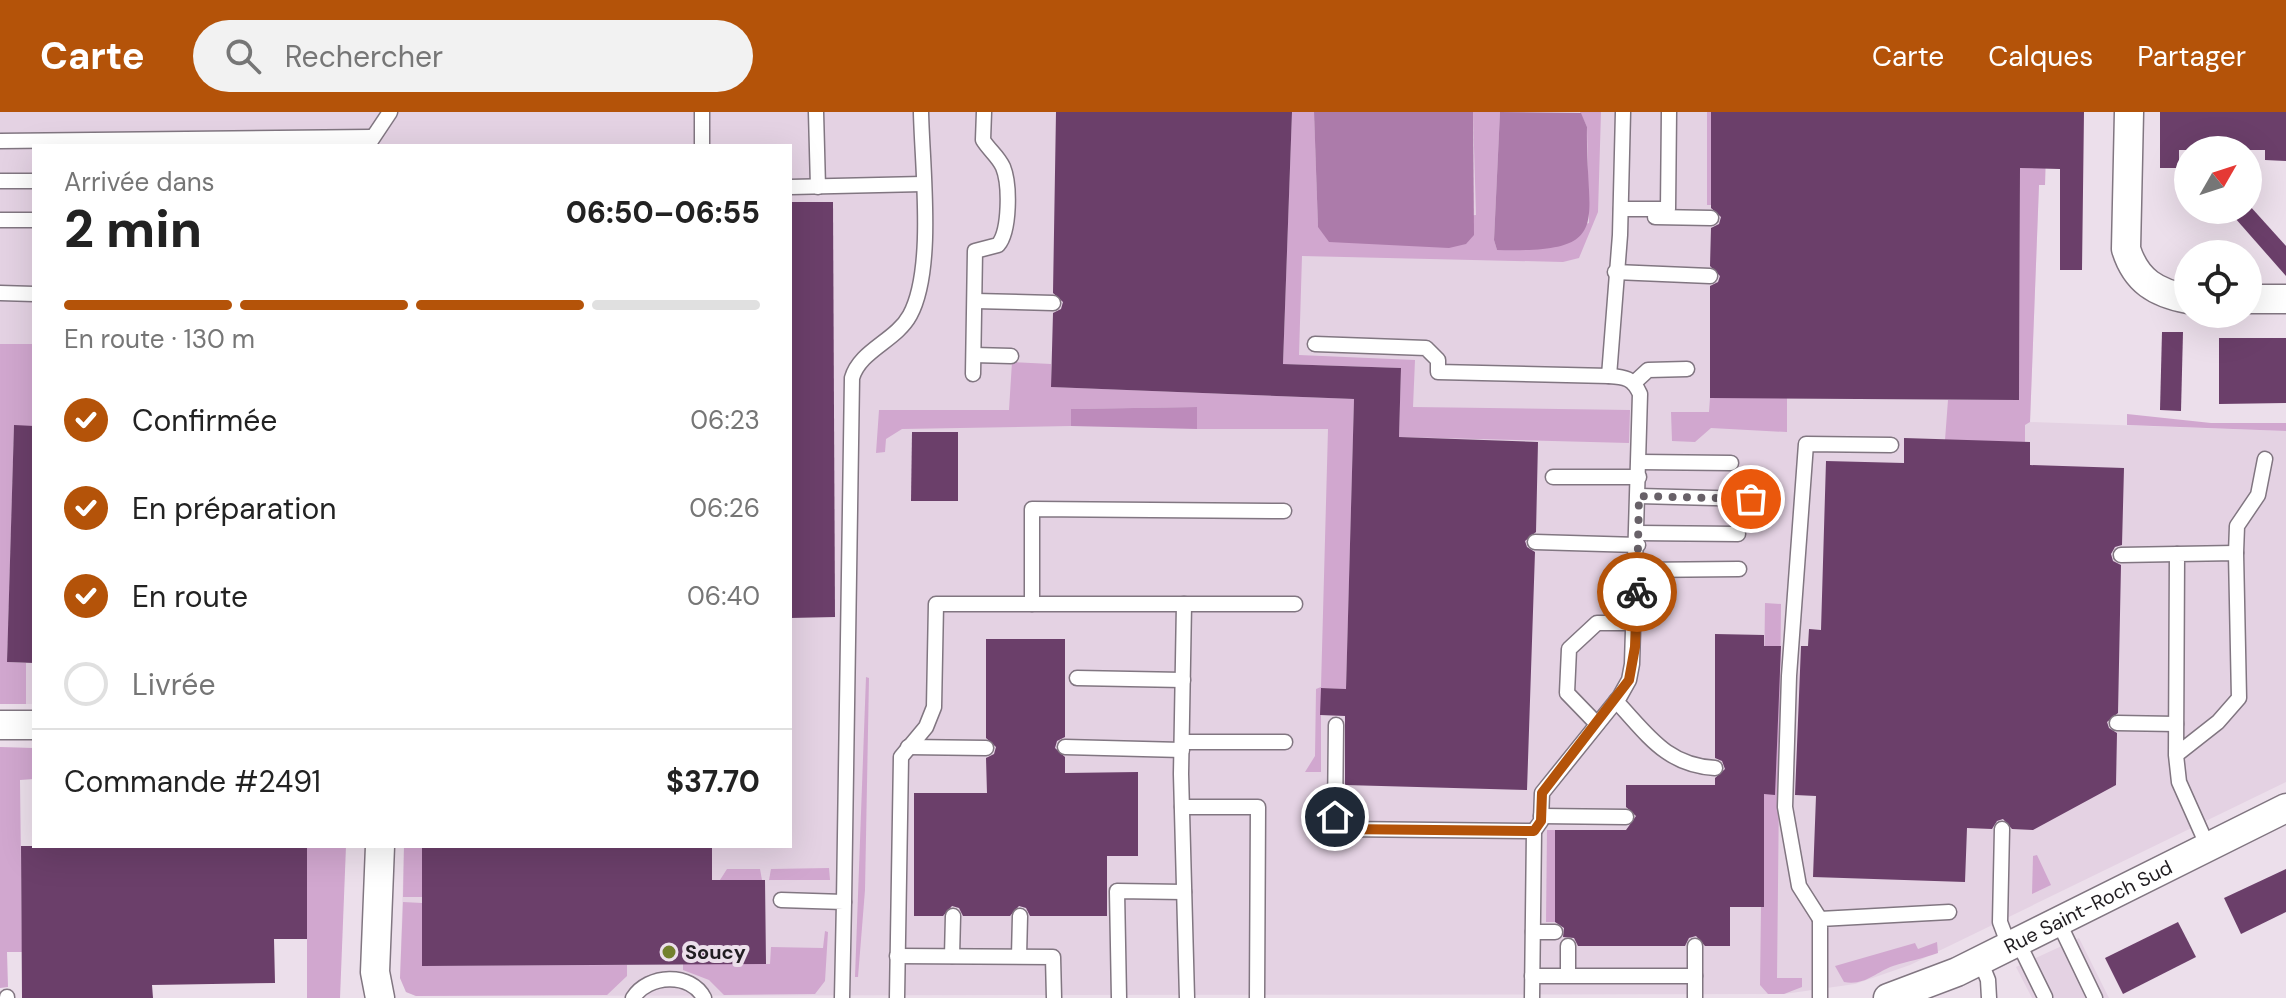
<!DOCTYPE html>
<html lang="fr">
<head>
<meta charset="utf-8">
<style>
  :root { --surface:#fff; --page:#f2f2f2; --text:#222; --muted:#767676; --line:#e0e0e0; --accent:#b45309 }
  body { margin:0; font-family:"DM Sans",sans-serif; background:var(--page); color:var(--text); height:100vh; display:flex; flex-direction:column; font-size:30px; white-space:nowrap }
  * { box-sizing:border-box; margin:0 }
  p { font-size:26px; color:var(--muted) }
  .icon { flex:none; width:44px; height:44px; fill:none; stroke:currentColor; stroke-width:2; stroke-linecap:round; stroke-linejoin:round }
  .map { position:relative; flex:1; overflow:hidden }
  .drawer { position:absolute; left:32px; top:32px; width:760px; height:704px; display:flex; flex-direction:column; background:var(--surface); border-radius:0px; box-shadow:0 8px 32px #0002 }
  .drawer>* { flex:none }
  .needle { width:52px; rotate:51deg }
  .buttons { position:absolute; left:2174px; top:24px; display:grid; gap:16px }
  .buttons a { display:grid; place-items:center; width:88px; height:88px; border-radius:50%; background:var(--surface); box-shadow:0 8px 32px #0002; font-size:40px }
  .pin { position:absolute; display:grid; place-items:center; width:68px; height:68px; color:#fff; margin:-34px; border:4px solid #fff; border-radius:50%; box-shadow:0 2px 8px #0007 }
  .courier { position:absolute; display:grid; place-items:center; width:80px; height:80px; margin:-40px; border:6px solid #b45309; border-radius:50%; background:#fff; color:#222; box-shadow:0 2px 10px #0007 }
  .overview em { font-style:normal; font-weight:800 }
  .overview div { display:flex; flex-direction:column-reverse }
  .overview { display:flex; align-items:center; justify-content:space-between; height:136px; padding:0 32px }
  h1 { font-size:52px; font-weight:800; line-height:60px }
  .bar { display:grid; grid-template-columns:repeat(4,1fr); gap:12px 8px; align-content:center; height:96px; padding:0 32px }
  .bar i { height:10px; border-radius:6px; background:var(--line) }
  .bar .selected { background:var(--accent) }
  .bar p { grid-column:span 4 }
  .line { display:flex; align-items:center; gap:20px; padding:0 32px; border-top:2px solid var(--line) }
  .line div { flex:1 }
  ol { padding:0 32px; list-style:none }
  li { display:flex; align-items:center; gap:24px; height:88px }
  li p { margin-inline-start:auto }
  li .icon { padding:8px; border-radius:50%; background:var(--accent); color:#fff; stroke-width:4 }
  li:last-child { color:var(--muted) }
  li i { width:44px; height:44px; border:4px solid var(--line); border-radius:50% }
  header { display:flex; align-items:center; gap:48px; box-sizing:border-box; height:112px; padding:0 40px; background:var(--accent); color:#fff }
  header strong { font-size:38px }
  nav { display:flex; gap:44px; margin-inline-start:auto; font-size:28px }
  .search { width:560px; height:72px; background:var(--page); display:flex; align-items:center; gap:20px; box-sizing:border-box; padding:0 28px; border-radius:44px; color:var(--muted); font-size:30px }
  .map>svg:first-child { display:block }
  .built { fill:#e4d2e3 }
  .green { fill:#d1a7cf }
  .forest { fill:#bd8bbb }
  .water { fill:#ac7baa }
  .building { fill:#6b3f6a }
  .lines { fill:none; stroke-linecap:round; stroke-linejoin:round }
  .lane-casing { stroke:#817681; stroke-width:17 }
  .street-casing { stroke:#817681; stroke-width:31 }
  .lane { stroke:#fff; stroke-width:14 }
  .street { stroke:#fff; stroke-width:28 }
  .done { stroke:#686168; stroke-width:8; stroke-dasharray:0 14.4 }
  .route { stroke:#b45309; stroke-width:10 }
  .poi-dot { fill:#73812e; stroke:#ecdfeb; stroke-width:3 }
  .labels { text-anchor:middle; stroke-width:8; stroke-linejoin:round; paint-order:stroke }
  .street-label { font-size:20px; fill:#211d21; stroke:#ecdfeb }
  .poi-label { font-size:20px; font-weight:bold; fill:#211d21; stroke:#ecdfeb; text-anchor:start }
</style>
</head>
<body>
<header>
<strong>Carte</strong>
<div class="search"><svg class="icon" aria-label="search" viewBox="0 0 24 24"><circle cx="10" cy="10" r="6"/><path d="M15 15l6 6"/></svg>Rechercher</div>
<nav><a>Carte</a><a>Calques</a><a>Partager</a></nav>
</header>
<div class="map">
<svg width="2286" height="886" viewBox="0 0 2286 886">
  <rect width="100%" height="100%" fill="#ecdfeb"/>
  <g class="built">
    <polygon points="0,0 2047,0 2045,73 2039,73 2030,310 2286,319 2286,670 1910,853 1855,872 1784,882 416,884 406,880 400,866 404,734 790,734 790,34 34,34 34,592 0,592"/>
    <polygon points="2079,826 2109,886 2032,886 2016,855"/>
  </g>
  <g class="green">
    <polygon points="1292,0 1314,0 1318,115 1476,103 1473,0 1500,0 1494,128 1497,138 1589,111 1587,15 1580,0 1601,0 1598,100 1579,146 1563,150 1302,144 1299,243 1415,248 1413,295 1630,298 1629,331 1399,325 1401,256 1283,252"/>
    <rect x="1707" y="0" width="4" height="93"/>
    <polygon points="2047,0 2045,73 2039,73 2030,310 2025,313 2025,332 1945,328 1948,288 2019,288 2020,56 2038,56"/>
    <polygon points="0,232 34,232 34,314 14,314 7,550 26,551 26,592 0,592"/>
    <polygon points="1012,250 1051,252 1051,275 1354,287 1346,577 1321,576 1321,660 1305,660 1315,644 1316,577 1321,575 1328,317 1197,317 1196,295 1071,297 1071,314 902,317 886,327 885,340 876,341 879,298 1009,298"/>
    <polygon points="1710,286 1787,286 1787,320 1711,316 1695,330 1672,329 1671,300 1709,300"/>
    <polygon points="2127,302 2211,311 2286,311 2286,319 2127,313"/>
    <polygon points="1765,491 1781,492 1777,866 1802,866 1802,875 1784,882 1768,882 1760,873"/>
    <polygon points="866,565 869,566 865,778 858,865 855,865"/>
    <polygon points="0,635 34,636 34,667 20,668 22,840 7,840 8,875 0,876"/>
    <polygon points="1547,718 1555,718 1555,810 1546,810"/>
    <polygon points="307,734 346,734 340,886 307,886"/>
    <polygon points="404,734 422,734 422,785 403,785"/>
    <polygon points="2037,743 2051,773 2032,782 2033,744"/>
    <polygon points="829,756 830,768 769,768 771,757"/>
    <polygon points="727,757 760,757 762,768 720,768"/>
    <polygon points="403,790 422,791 423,854 627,853 627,864 607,883 416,884 406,880 400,866"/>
    <polygon points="825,819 828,820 825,869 815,882 724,883 709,868 683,858 683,852 770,852 771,835 823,836"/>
    <path d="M1937 830 1938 841C1922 847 1908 849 1893 854 1876 860 1865 874 1844 870L1835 854 1915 831 1918 837Z"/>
  </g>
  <polygon class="forest" points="1197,295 1197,317 1071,314 1071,297"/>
  <g class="water">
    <polygon points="1314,0 1473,0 1474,123 1466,132 1449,136 1329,130 1318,115"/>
    <path d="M1500 0 1581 1 1587 15C1585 112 1617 141 1497 138L1494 128Z"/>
  </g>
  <g class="building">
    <polygon points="1056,0 1292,0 1283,252 1401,256 1399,325 1538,330 1536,420 1525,429 1527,435 1535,440 1527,678 1345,673 1345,604 1320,603 1321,576 1346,577 1354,287 1051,275 1053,201 1061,197 1063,190 1053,181"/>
    <polygon points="1711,0 2084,0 2082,158 2060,158 2060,57 2020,56 2019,288 1710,286 1710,174 1718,170 1720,164 1710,154 1711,116 1719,112 1721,105 1711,96"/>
    <polygon points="2160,0 2286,0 2286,49 2265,48 2265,38 2179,38 2179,56 2160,56"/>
    <polygon points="790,90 833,90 835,505 790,506"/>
    <polygon points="2249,93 2286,134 2286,164 2235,106"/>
    <polygon points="2162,220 2183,220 2181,299 2160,298"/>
    <polygon points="2219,226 2286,226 2286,291 2219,292"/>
    <polygon points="14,313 34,314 34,551 7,550"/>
    <polygon points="912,320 958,320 958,389 911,389"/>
    <polygon points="1904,326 2030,330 2030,353 2124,356 2122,433 2115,435 2111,442 2113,449 2121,453 2118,601 2107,610 2109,616 2117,621 2116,673 2033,718 2012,717 2003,707 1997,709 1992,717 1967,716 1965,770 1813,765 1816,684 1795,683 1801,534 1808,534 1809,517 1821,518 1826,349 1904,351"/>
    <polygon points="1715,522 1764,523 1764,534 1781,534 1775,683 1764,682 1764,795 1730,795 1730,834 1705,834 1696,824 1689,826 1685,834 1578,834 1574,826 1563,825 1564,816 1555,810 1555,718 1626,718 1636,704 1626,695 1626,673 1715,673 1715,666 1725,657 1722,649 1715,646"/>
    <polygon points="986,527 1065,527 1065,625 1057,629 1055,636 1065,645 1065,661 1138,660 1138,744 1107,744 1107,804 1030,804 1026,796 1019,794 1010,804 963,804 959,796 952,794 943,804 914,804 914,681 987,681 986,646 994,642 996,635 986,626"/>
    <polygon points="21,734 307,734 307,827 274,827 275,871 152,873 153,886 22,886"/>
    <polygon points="422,734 712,734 712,768 765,768 766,852 422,854"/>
    <polygon points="2286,757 2286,800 2241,822 2224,786"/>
    <polygon points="2178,810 2196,845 2123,882 2105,846"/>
  </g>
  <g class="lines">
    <defs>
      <g id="lane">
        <polyline points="702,0 702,34"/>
        <polyline points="816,0 818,75"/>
        <polyline points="0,29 371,25"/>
        <polyline points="368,33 390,0"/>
        <polyline points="0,69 34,69"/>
        <polyline points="790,75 923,72"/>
        <polyline points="1621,97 1668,97 1669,0"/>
        <polyline points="1655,105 1711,106"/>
        <polyline points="0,108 34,108"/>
        <polyline points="1615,160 1710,164"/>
        <polyline points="0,181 34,182"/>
        <polyline points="975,189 1053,191"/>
        <polyline points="1315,232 1426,236 1438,248 1438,260 1609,264 1620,123 1623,0"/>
        <polyline points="974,243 1011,244"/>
        <path d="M973 262 975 139 998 133C1010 119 1010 72 1003 55 998 44 989 38 983 28L984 0"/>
        <polyline points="1635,270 1648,258 1687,257"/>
        <polyline points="1640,350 1731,351"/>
        <polyline points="1553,365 1639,365"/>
        <polyline points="1639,384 1751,387"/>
        <polyline points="1638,421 1738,422"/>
        <polyline points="1535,430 1638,433"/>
        <polyline points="2236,441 2237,414 2258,383 2265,347"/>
        <polyline points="2121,443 2177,442"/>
        <polyline points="1637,458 1739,457"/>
        <polyline points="1032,492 1032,397 1284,399"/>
        <polyline points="1184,492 1295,492"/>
        <polyline points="1077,566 1183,568"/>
        <path d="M1616 589C1648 623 1666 653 1715 656"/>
        <polyline points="2117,611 2176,612"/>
        <polyline points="1597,612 1567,581 1569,537 1597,511 1636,511"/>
        <polyline points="1336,613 1335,705 1343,717 1534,719 1532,886"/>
        <polyline points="1182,630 1285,630"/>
        <polyline points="908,635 986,636"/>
        <polyline points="1065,635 1182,638"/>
        <polyline points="2176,643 2218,610 2239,586 2236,441 2177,442 2176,643 2179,670 2208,735"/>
        <polyline points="1182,695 1258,695 1257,886"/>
        <polyline points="1541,704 1626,705"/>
        <polyline points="2002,717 2000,810 2009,834"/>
        <path d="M1534 719 1541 709 1542 681 1620 584 1629 568 1632 552 1640 282C1633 266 1625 265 1609 264"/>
        <polyline points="781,788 844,790 842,886"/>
        <path d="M844 790 852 266C860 238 896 229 910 203 935 157 922 54 921 0"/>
        <polyline points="1820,807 1799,774 1785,695 1789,564 1806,332 1891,333"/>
        <polyline points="2058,809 2095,886"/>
        <polyline points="1533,820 1555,820"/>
        <polyline points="2018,830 2045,885"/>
        <polyline points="1568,834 1568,863"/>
        <polyline points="897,844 1053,845 1054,886"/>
        <polyline points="952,844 953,804"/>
        <polyline points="1019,844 1020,804"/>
        <polyline points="1980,848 1988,868 1989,886"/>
        <polyline points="1532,864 1695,864 1695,886"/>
        <polyline points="1695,864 1695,834"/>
        <polyline points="7,885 7,886"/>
        <path d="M633 886C648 862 691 860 704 886"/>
        <polyline points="897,886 901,645 926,615 934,595 936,492 1184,492 1181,662 1187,886"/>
        <polyline points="1119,886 1117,779 1184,780"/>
        <polyline points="1820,886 1820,807 1949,800"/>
      </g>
      <g id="street">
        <path d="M2129 0 2126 137C2136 169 2156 181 2188 187"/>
        <polyline points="2248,187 2286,187"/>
        <polyline points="0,613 34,613"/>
        <polyline points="380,886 375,860 380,734"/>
        <path id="s1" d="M1888 886 1957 860 2286 696"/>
      </g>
    </defs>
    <use href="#lane" class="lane-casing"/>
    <use href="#street" class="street-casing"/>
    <use href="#lane" class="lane"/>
    <use href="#street" class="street"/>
  </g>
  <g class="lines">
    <polyline class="done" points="1637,480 1639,384 1751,387"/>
    <polyline class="route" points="1335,705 1343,717 1534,719 1541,709 1542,681 1629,568 1635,535 1637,480"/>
  </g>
  <circle class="poi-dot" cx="669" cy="840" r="8"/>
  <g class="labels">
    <g class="street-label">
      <text dy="7" stroke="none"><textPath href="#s1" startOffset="220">Rue Saint-Roch Sud</textPath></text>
    </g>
    <g class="poi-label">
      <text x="685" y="847">Soucy</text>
    </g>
  </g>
</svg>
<div class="buttons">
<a><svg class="needle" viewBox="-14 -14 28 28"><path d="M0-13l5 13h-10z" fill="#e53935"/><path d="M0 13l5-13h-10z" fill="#767676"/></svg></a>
<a><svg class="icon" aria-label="locate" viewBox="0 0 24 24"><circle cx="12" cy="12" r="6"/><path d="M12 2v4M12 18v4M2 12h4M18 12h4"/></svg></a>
</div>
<div class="pin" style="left:1751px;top:387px;background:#ea580c"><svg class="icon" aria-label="bag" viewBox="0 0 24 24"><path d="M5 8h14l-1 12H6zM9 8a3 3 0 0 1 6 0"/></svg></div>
<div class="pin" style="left:1335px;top:705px;background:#1f2937"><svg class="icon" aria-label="home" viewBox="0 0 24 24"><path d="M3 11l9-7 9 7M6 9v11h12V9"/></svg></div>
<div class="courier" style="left:1637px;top:480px"><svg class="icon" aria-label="bike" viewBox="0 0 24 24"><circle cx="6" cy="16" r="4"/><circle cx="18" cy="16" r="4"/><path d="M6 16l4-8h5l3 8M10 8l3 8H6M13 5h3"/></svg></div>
<section class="drawer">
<div class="overview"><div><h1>2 min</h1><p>Arrivée dans</p></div><em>06:50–06:55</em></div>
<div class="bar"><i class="selected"></i><i class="selected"></i><i class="selected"></i><i></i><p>En route · 130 m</p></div>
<ol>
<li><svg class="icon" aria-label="check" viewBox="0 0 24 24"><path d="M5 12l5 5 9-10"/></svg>Confirmée<p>06:23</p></li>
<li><svg class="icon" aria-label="check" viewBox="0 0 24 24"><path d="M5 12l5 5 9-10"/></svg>En préparation<p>06:26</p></li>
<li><svg class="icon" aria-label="check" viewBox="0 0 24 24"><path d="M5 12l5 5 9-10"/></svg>En route<p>06:40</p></li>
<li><i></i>Livrée</li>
</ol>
<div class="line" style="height:104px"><div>Commande #2491</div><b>$37.70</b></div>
</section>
</div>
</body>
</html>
